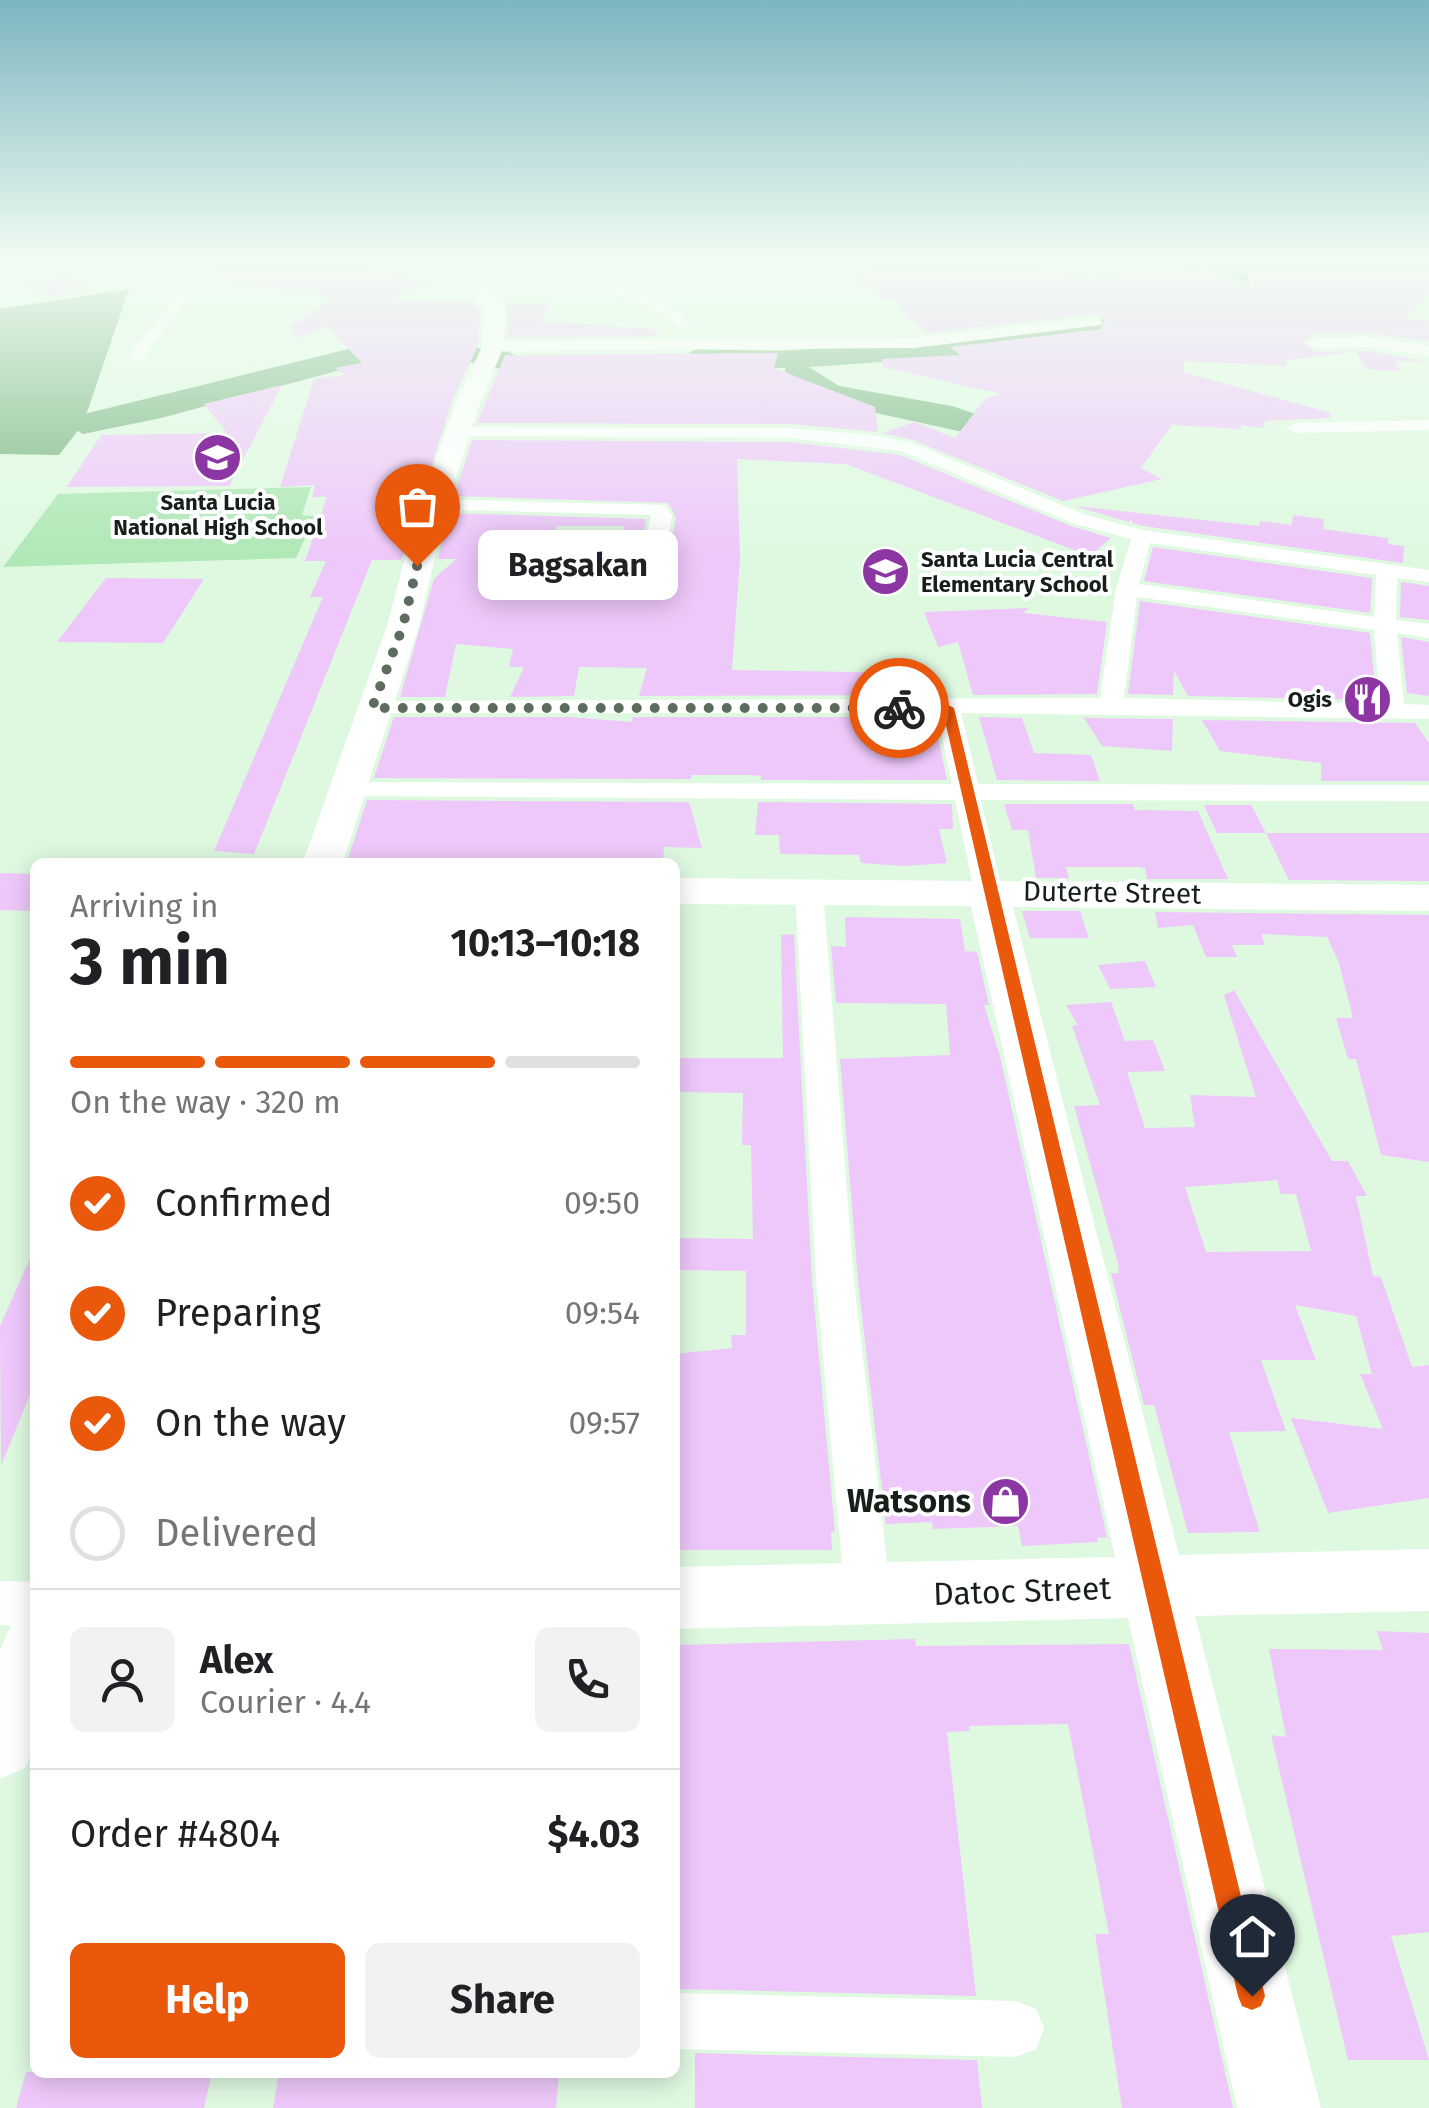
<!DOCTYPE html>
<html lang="en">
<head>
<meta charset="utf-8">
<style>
  :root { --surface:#fff; --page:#f2f2f2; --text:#202124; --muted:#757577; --line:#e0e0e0; --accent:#ea580c }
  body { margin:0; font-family:"Fira Sans",sans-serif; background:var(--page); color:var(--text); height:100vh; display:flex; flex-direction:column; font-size:38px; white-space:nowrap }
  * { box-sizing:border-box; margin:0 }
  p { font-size:32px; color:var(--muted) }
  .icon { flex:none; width:55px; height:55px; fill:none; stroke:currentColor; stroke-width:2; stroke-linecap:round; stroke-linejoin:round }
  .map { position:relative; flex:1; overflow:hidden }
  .drawer { position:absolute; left:30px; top:858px; width:650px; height:1220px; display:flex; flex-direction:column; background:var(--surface); border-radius:15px; box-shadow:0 5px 25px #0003 }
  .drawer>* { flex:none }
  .pin { position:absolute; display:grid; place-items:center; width:85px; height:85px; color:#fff; margin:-102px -42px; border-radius:50% 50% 50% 0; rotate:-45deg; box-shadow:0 0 10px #0007 }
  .pin .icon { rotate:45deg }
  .courier { position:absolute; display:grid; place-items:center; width:100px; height:100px; margin:-50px; border:8px solid #ea580c; border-radius:50%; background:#fff; color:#222; box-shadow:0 2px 12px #0007 }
  .bubble { position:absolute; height:70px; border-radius:15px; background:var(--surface); box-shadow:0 5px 25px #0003; font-size:32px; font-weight:700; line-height:70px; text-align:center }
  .head em { font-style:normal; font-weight:700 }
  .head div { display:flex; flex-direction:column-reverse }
  .head { display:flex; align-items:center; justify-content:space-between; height:170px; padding:0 40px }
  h1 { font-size:65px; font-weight:700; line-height:75px }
  .bar { display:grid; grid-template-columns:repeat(4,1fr); gap:15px 10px; align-content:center; height:120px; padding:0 40px }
  .bar i { height:12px; border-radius:8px; background:var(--line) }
  .bar .current { background:var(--accent) }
  .bar p { grid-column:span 4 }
  .line { display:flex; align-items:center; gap:25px; padding:0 40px; border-top:2px solid var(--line) }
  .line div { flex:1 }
  .round { display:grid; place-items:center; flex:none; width:105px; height:105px; border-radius:15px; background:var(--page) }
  ol { padding:0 40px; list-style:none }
  li { display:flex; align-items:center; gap:30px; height:110px }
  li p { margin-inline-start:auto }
  li .icon { padding:10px; border-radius:50%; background:var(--accent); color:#fff; stroke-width:4 }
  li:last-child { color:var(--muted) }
  li i { width:55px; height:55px; border:5px solid var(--line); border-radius:50% }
  .primary-button { display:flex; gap:20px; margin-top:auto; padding:20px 40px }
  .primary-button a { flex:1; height:115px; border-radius:15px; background:var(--accent); color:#fff; font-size:40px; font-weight:700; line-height:115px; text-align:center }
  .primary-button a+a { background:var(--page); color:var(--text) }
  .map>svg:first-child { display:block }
  .green { fill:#b0e8b7 }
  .water { fill:#7bb783 }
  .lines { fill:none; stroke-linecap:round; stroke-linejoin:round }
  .river { fill:#7bb783; fill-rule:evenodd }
  .building { fill:#eec8fa; fill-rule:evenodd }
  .street { fill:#fff; fill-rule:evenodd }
  .secondary { fill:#fff; fill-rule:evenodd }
  .route { fill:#ea580c }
  .done { stroke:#5d6c5e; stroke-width:10; stroke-dasharray:0 18 }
  .labels { text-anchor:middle; stroke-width:8; stroke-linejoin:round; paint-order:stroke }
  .far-poi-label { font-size:22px; font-weight:bold; fill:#172018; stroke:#fff }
  .street-label { font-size:28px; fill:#172018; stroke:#fff }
  .near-poi-label { font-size:32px; font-weight:bold; fill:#172018; stroke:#fff; text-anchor:end }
  .near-street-label { font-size:32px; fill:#172018; stroke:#fff }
</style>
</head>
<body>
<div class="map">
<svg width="1429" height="2108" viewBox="0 0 1429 2108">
  <rect width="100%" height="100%" fill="#dff9e1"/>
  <polygon class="green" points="311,487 302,515 315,516 296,558 3,567 58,494"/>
  <polygon class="water" points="129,289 83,424 59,455 0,454 0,309"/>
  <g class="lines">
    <g class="river">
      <path d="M1188 259C1217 259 1258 257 1278 282L1265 290 1256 287Z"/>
      <polygon points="1178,298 1191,306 1187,312 1162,317 1134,330 1025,352 809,367 839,386 952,406 994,420 1028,466 1023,473 999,473 972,434 817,400 786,378 785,368 696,367 681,358 696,349 779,351 1025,334 1126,315 1144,304"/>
      <path d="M416 340 508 352 555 371 589 378 593 384 578 393C550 388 529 378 503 370 465 357 417 358 378 360L161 418 83 434 67 424 72 417 377 342Z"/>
    </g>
  </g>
  <g class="building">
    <polygon points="221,259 350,259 430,284 389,301 473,302 481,311 477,348 454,396 401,560 372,560 254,854 214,851 323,597 310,597 326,561 305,561 327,497 312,497 315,485 280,487 314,379 345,375 335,368 362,363 327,326 296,338 290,327 335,297 208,278"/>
    <polygon points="876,259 1012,259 1091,280 1140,268 1153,271 1195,264 1250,285 1244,265 1250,263 1429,263 1429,294 1406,318 1429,321 1429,341 1369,333 1315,334 1303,342 1315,352 1369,351 1428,362 1394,361 1400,371 1366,369 1356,351 1286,360 1288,366 1184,361 1183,372 1331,413 1330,418 1265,421 1264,428 1240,425 1242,429 1172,425 1141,468 1162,479 1063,501 913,440 882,433 915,422 955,438 985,399 1002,394 882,367 882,359 960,355 950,347 1101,329 1105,319 1096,314 929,333 901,312 901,300 881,298 858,281"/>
    <polygon points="66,276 88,289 50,296 21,285"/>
    <polygon points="507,303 550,303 541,321 659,330 655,336 508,337"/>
    <polygon points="778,353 774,368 875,407 878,432 790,424 477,423 505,355"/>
    <polygon points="282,385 229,486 67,487 101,435 227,433 204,404"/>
    <path d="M472 440 790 442 900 455 1071 526 1111 538 1090 556 846 464 737 459 740 558 732 670 925 673 929 695 639 696 647 668 579 667 574 696 510 697 524 667H509L513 649 456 644 445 697H400L434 579 456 559H438L449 513 646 519 633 592 649 599 662 591 676 517 668 503 454 496ZM557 526H625L598 599 539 600Z"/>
    <polygon points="1074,506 1259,526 1260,521 1292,525 1293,515 1324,519 1323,529 1388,538 1388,544 1404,546 1403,563 1144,526 1132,523 1132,519 1129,522"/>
    <polygon points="1153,547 1372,578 1370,613 1144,581"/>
    <polygon points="106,578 204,579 163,643 57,642"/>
    <polygon points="1401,582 1429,586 1429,620 1400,617"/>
    <polygon points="1140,601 1370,633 1376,700 1188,696 1174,671 1173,695 1128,694"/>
    <polygon points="1029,608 1023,613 1107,622 1097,694 973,695 958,642 938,647 924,612"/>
    <polygon points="1401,637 1429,642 1429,696 1407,693"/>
    <polygon points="394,717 570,717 631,722 633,717 934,717 947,780 761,780 761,776 751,775 691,775 691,779 374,778"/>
    <polygon points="979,717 1022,718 1034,753 1091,755 1100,781 997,780"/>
    <polygon points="1084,718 1173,719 1172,751 1102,746"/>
    <polygon points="1202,720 1415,723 1429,743 1429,781 1321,781 1321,763 1220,751"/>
    <polygon points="367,800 689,802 702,848 664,847 663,862 347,862"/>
    <polygon points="758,802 952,804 953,829 939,829 947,863 904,866 861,863 859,855 780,854 779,835 755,835"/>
    <polygon points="1004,804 1133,804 1135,810 1198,811 1228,879 1147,879 1145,868 1138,867 1066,867 1069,878 1036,878 1028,830 1012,830"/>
    <polygon points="1204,805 1251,805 1266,833 1217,833"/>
    <polygon points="1266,833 1429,833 1429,881 1289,880"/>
    <polygon points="0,873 35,874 35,911 0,910"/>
    <polygon points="1022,911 1080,911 1089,938 1030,938"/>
    <polygon points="1155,912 1429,915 1429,1162 1381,1155 1356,1059 1348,1059 1336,1018 1353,1018 1339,963 1327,937 1261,934 1265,945 1232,945 1237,957 1206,957 1193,925 1158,928"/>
    <polygon points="845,917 960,919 965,951 977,952 989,1005 984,1005 1000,1056 1107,1537 1097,1538 1098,1542 1022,1546 1018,1526 933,1529 932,1522 886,1524 858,1281 840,1059 950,1055 946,1004 836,1003 831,946 846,947"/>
    <polygon points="794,934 812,1281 835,1531 831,1532 832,1550 675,1550 675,1354 732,1348 731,1335 746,1335 746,1271 675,1270 675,1238 753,1239 751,1145 742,1145 743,1093 675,1092 675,1058 783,1058 781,935"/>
    <polygon points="1145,961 1156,987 1110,989 1098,965"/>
    <path d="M1234 990 1332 1161H1348L1367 1196H1356L1373 1276 1381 1277 1412 1367 1429 1365V1498L1328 1513 1291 1418 1383 1429 1360 1374H1372L1356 1316 1295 1305 1316 1360H1261L1286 1431 1229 1432 1260 1532 1188 1533 1154 1405H1144L1111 1273H1119L1118 1263 1074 1106 1100 1105 1072 1026 1078 1025 1066 1005 1111 1002 1125 1041 1153 1040 1165 1071 1127 1072 1145 1128 1195 1127 1190 1095 1256 1097 1224 995ZM1277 1180 1281 1194H1296L1311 1251 1206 1252 1185 1187Z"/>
    <polygon points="35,1247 35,1382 1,1466 0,1326"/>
    <polygon points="1377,1631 1429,1633 1429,1932 1391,1936 1429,2060 1348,2060 1271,1735 1286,1737 1269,1649 1383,1650"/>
    <polygon points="915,1639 916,1646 1129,1644 1233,2108 1122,2108 1095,1934 1109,1934 1068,1724 969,1726 970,1731 947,1732 976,1996 675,1989 675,1645"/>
    <polygon points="695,2053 977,2060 982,2108 695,2108"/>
    <polygon points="26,2072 212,2072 204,2108 16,2108"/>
    <polygon points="279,2072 559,2072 556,2108 273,2108"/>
  </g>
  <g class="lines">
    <g class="street">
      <polygon points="96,259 124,259 0,286 0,278"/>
      <polygon points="204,259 217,259 143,359 131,359 131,353"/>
      <path d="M529 279C586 279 651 281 692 325L680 328C621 280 548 285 476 292L469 288Z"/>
      <polygon points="1096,318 1103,322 1101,325 914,348 493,351 485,346 493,341 914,338"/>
      <polygon points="1369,337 1429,346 1429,356 1369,347 1315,348 1307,343 1315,338"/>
      <polygon points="1429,420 1429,430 1296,433 1287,428 1296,423"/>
      <path d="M452 427 790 428 871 435 912 443 1086 515 1143 530 1429 570V582L1397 578 1396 620 1429 624V638L1397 633 1404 704 1429 705V719L961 713 978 784 1429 785V801L981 800 1002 890 988 899 974 890 955 800 337 796 333 790 346 782 952 784 937 713H363L360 708 363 703 372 701 1100 698 1116 589 1131 539 1072 523 901 451 790 438 458 436 452 435ZM1150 543 1376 575 1374 617 1139 584ZM1137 597 1374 630 1380 704 1124 698Z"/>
      <polygon points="433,499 665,505 672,516 658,590 647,596 636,590 651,515 426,509 423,505"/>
      <polygon points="809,881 823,890 854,1281 891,1596 884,1611 868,1617 852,1611 845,1596 816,1281 795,890"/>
      <polygon points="0,1581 35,1582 35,1626 0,1625"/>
      <polygon points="675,1993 1016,2001 1036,2009 1044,2029 1036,2049 1016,2057 675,2049"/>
    </g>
    <g class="secondary">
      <polygon points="361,259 394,259 483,284 500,297 507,310 503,349 482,397 447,505 419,626 343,862 303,862 387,626 419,505 458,397 481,349 485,310 469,292"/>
      <polygon points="988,877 1003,881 1429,885 1429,911 1013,907 1179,1555 1429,1549 1429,1611 1195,1616 1321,2108 1237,2108 1128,1618 675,1629 675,1567 1115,1557 971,906 675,904 675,878 973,881"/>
      <polygon points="35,1615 35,1745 25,1768 0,1779 0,1650 11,1625"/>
    </g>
  </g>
  <linearGradient id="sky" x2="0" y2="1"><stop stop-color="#7cb5c0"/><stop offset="0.47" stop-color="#f1fcf2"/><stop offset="1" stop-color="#f1fcf2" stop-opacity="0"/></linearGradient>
  <rect width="1429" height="554" fill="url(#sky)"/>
  <polygon class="route" points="948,705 954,708 1265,1996 1261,2006 1252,2010 1242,2006 1238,1996 943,712 893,708"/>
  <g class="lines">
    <polyline class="done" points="417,566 403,626 372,708 899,708"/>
  </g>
  <defs>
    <symbol id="school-disc" viewBox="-11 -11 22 22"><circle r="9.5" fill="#8c36a4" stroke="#fff"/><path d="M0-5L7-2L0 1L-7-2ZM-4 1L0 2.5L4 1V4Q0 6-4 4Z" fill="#fff"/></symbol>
    <symbol id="restaurant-disc" viewBox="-11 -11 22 22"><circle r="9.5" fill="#8c36a4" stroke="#fff"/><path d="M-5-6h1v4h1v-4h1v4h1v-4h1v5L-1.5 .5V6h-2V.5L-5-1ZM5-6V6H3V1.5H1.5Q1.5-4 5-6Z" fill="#fff"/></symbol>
    <symbol id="shop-disc" viewBox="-11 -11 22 22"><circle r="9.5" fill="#8c36a4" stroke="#fff"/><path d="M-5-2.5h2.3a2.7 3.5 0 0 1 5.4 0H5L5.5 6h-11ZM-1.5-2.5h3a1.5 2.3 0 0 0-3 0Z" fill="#fff"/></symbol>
  </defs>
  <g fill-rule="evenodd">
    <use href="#school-disc" x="190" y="430" width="55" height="55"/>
    <use href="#school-disc" x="858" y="544" width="55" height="55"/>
    <use href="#restaurant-disc" x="1340" y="672" width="55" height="55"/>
    <use href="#shop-disc" x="978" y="1474" width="55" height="55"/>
  </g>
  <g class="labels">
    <g class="far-poi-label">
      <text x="218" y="510">Santa Lucia<tspan x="218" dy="25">National High School</tspan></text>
      <text x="921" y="567" text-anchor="start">Santa Lucia Central<tspan x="921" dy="25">Elementary School</tspan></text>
      <text x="1332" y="707" text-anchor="end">Ogis</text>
    </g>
    <g class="street-label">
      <text transform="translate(1112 892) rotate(1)" y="10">Duterte Street</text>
    </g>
    <g class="near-poi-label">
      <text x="971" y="1512">Watsons</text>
    </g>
    <g class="near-street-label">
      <text transform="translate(1022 1591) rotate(-2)" y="11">Datoc Street</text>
    </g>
  </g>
</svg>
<div class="pin" style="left:417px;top:566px;background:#ea580c"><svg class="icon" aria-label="bag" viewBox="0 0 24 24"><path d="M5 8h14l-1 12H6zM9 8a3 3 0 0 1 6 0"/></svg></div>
<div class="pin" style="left:1252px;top:1996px;background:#1f2937"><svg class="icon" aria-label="home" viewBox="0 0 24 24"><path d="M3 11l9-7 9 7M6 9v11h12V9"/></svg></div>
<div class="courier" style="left:899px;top:708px"><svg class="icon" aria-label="bike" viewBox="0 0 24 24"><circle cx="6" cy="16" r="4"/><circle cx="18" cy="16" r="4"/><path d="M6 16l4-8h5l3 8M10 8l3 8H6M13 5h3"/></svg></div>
<div class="bubble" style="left:478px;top:530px;width:200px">Bagsakan</div>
<section class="drawer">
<div class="head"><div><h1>3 min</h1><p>Arriving in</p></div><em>10:13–10:18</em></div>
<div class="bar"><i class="current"></i><i class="current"></i><i class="current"></i><i></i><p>On the way · 320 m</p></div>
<ol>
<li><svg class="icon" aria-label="check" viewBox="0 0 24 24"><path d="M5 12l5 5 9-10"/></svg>Confirmed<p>09:50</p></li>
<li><svg class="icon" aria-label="check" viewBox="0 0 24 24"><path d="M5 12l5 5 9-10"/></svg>Preparing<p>09:54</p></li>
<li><svg class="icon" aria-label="check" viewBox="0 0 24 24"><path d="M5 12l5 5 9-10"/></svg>On the way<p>09:57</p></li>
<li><i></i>Delivered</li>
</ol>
<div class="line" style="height:180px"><a class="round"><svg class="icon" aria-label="person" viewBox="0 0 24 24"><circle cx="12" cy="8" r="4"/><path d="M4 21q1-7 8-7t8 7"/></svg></a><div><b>Alex</b><p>Courier · 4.4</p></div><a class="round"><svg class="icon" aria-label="phone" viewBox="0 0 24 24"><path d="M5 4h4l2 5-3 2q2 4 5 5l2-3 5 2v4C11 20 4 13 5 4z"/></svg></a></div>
<div class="line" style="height:130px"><div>Order #4804</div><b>$4.03</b></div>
<div class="primary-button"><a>Help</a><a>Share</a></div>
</section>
</div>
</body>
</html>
